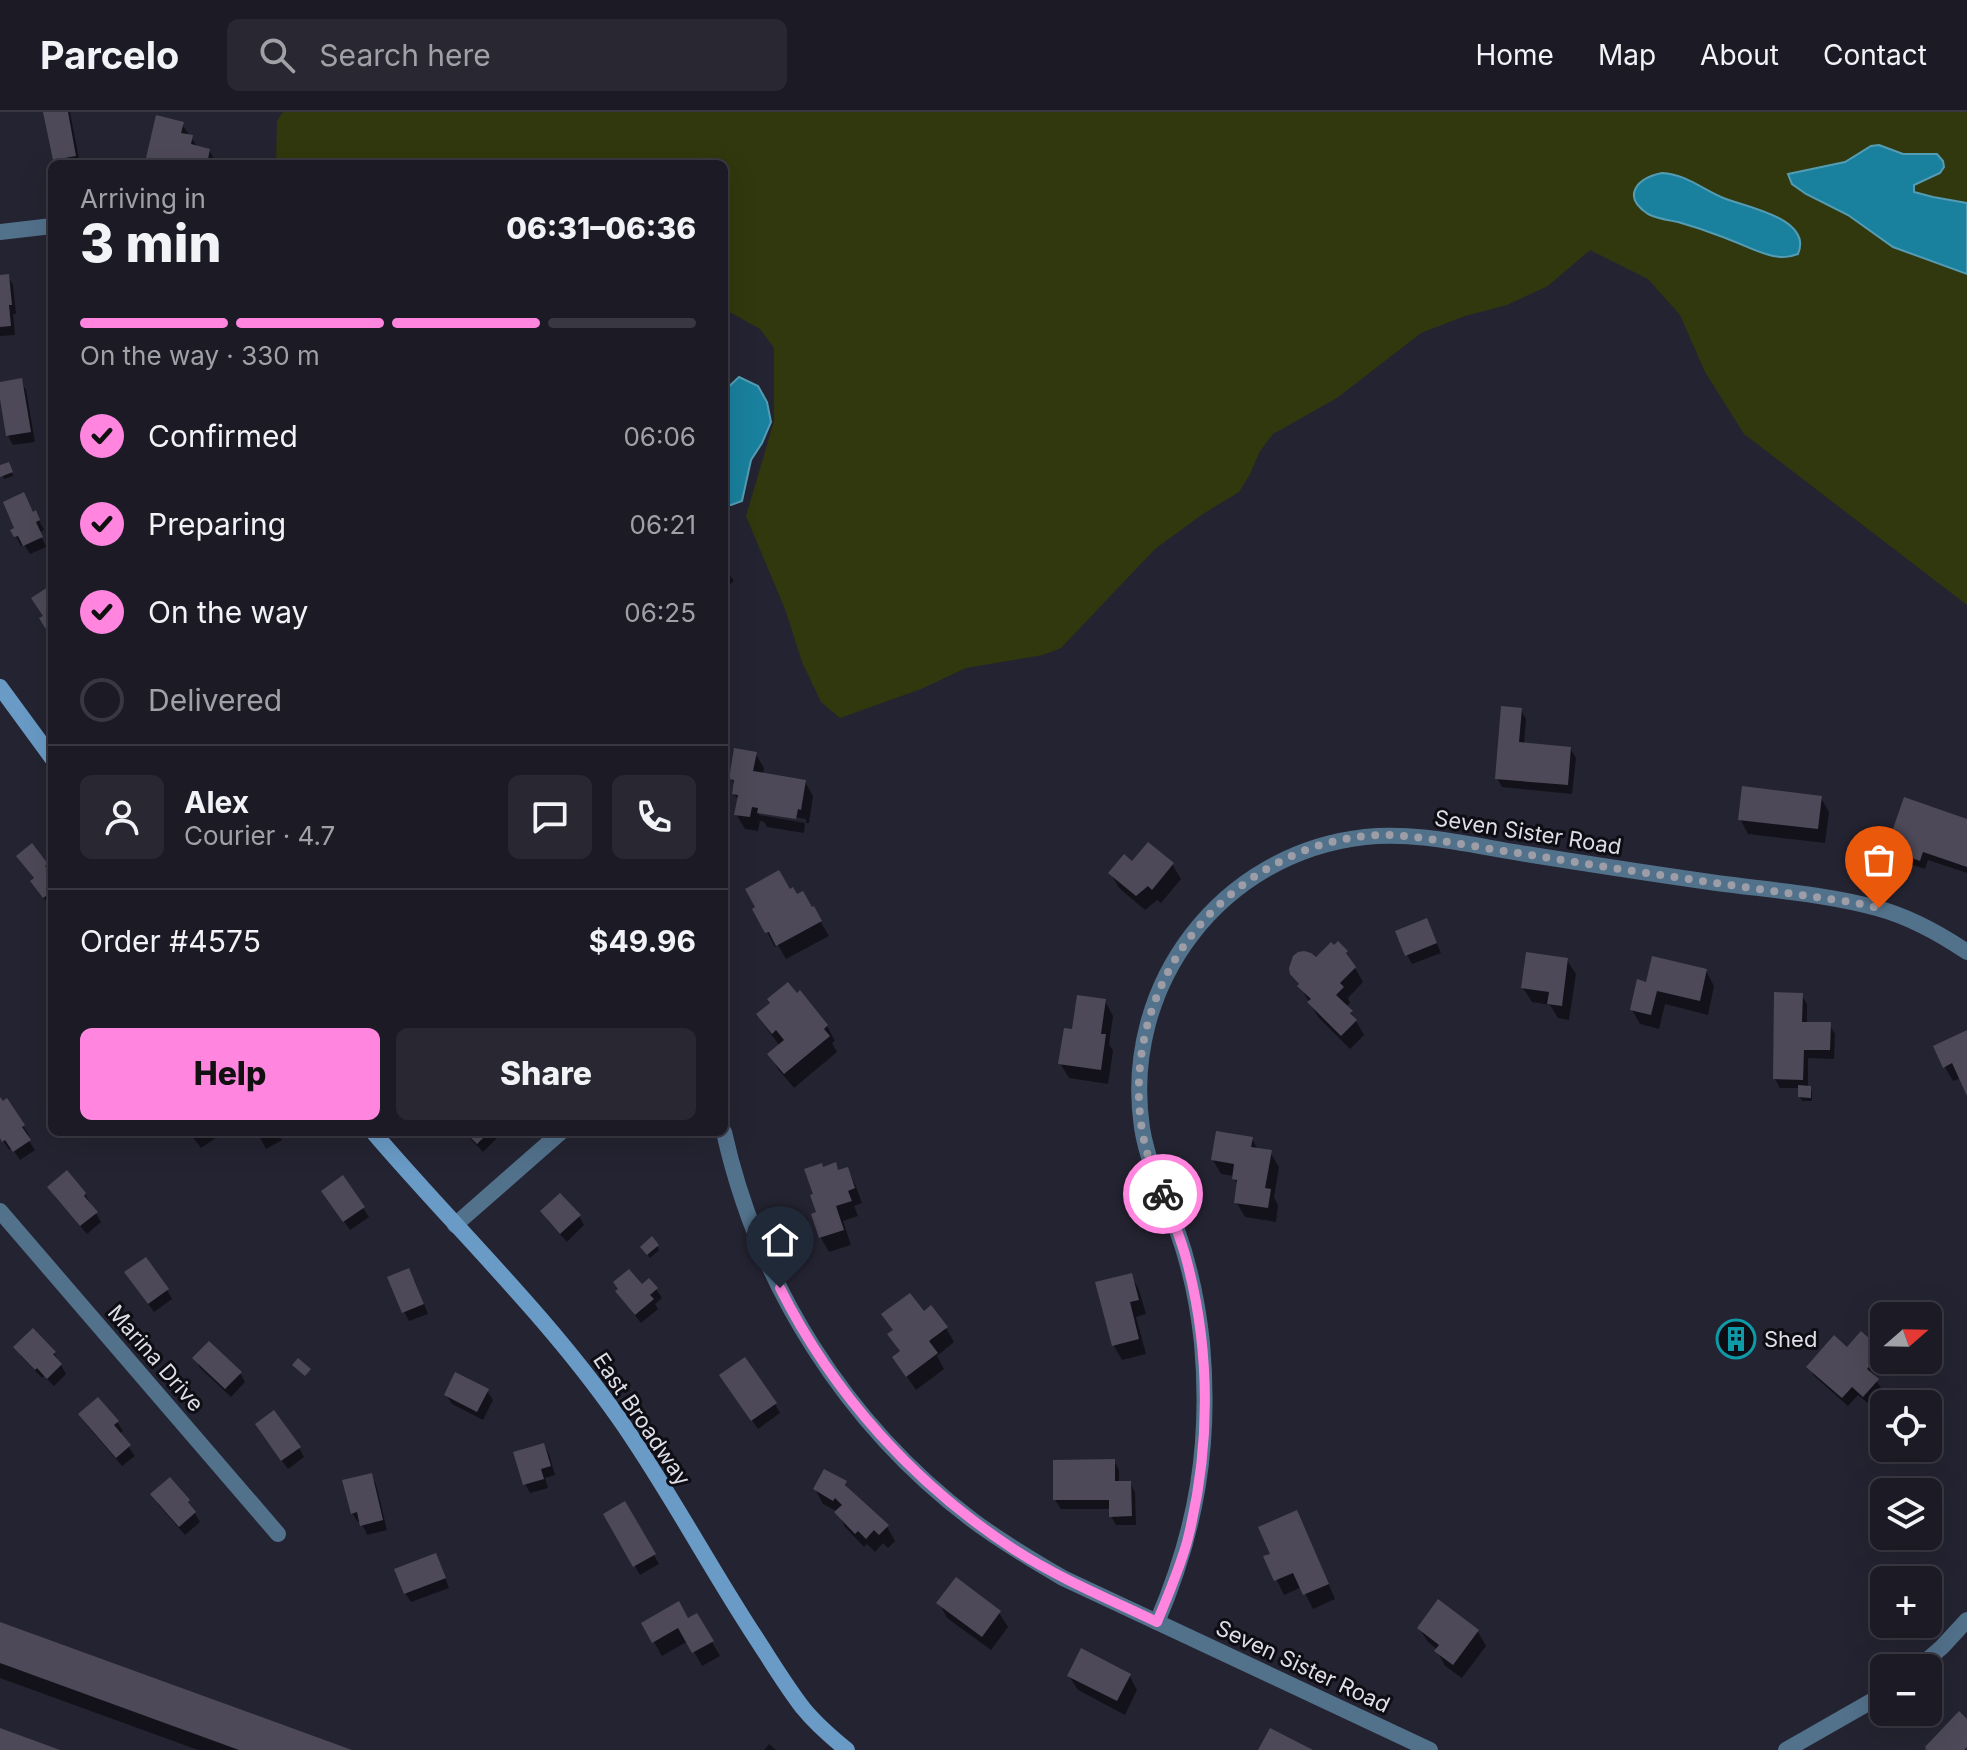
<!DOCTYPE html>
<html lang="en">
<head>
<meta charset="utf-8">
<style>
  :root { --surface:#1b1a25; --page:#282732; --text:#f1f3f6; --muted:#a0a1a7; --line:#393842; --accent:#ff85df }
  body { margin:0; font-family:Inter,sans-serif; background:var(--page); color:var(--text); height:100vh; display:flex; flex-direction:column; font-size:30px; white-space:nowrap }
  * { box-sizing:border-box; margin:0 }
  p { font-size:26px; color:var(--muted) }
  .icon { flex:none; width:44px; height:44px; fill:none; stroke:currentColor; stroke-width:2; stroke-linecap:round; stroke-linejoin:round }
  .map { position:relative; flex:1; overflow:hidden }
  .panel { position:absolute; left:48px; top:48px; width:680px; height:976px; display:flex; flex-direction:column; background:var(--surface); border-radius:12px; box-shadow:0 8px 32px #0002,0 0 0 2px var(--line) }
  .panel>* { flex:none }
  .needle { width:52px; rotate:70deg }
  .tools { position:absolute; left:1870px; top:1190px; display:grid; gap:16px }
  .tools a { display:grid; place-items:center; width:72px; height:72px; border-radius:12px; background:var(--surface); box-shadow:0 8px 32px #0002,0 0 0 2px var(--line); font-size:40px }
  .pin { position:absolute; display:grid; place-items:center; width:68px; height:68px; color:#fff; margin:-82px -34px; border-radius:50% 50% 50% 0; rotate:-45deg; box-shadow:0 0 8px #0007 }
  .pin .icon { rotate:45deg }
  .courier { position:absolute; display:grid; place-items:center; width:80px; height:80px; margin:-40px; border:6px solid #ff85df; border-radius:50%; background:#fff; color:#222; box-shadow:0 2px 10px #0007 }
  .overview em { font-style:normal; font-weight:800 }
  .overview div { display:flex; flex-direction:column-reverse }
  .overview { display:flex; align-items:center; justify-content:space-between; height:136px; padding:0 32px }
  h1 { font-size:52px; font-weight:800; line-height:60px }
  .bar { display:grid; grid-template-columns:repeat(4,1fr); gap:12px 8px; align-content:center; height:96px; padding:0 32px }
  .bar i { height:10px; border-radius:6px; background:var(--line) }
  .bar .selected { background:var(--accent) }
  .bar p { grid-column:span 4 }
  .line { display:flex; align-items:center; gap:20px; padding:0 32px; border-top:2px solid var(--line) }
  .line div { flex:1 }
  .round { display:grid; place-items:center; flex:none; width:84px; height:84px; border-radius:12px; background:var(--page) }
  ol { padding:0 32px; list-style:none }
  li { display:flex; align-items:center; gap:24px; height:88px }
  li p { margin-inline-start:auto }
  li .icon { padding:8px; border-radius:50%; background:var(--accent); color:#111; stroke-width:4 }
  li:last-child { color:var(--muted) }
  li i { width:44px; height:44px; border:4px solid var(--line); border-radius:50% }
  .primary-button { display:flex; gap:16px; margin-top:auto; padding:16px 32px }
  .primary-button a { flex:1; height:92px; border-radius:12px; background:var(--accent); color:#111; font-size:32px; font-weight:800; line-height:92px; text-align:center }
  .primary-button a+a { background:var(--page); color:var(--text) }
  header { display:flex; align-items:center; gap:48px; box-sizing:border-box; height:112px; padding:0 40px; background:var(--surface); border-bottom:2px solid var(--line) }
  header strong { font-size:38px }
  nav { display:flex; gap:44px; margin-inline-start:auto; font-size:28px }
  .search { width:560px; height:72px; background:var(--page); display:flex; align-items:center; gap:20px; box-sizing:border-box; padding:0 28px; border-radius:12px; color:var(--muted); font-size:30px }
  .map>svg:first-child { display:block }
  .green { fill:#31380d }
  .water { fill:#19809d; stroke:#549cb3; stroke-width:2 }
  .shadow { fill:#0007 }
  .building { fill:#4d4958 }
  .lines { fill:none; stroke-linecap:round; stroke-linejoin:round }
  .street { stroke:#52718b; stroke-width:16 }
  .secondary { stroke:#699bc6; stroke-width:16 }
  .done { stroke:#9d9da7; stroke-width:8; stroke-dasharray:0 14.4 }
  .route { stroke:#ff85df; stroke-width:10 }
  .labels { text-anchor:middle; stroke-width:6; stroke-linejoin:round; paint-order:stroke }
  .street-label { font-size:22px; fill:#dedee7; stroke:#0e0d14 }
  .poi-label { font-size:22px; fill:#dedee7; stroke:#0e0d14; text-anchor:start }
</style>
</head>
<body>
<header>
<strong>Parcelo</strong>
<div class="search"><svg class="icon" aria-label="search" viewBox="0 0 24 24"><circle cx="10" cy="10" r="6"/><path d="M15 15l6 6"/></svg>Search here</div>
<nav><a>Home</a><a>Map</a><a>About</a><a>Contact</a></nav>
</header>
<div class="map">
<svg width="1967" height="1638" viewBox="0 0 1967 1638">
  <rect width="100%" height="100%" fill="#242331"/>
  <polygon class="green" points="283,0 1967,0 1967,493 1744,322 1705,260 1680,203 1648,167 1590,138 1548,174 1507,193 1465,204 1421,221 1337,286 1273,322 1260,339 1250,362 1239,380 1203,402 1155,437 1061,536 1043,543 966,556 921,577 840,606 821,590 802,550 785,497 746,404 774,309 774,236 760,217 724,197 724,52 276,52 277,9"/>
  <g class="water">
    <polygon points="1879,33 1903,42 1937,42 1943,49 1944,55 1940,61 1914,73 1914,80 1933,85 1967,91 1967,162 1893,135 1848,103 1806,82 1792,72 1788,62 1845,50 1871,34"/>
    <path d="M1662 61C1686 62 1703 78 1726 87 1747 95 1813 107 1798 142 1789 145 1783 146 1773 144 1755 140 1738 130 1720 124 1707 119 1692 114 1678 110 1668 108 1658 107 1648 102 1621 84 1637 66 1662 61Z"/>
    <polygon points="739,265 758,274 767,290 771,310 762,331 751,348 742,389 731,393 724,393 724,279"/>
  </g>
  <g class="shadow">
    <polygon points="45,0 70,0 80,52 57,52 55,47"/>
    <polygon points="182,12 198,36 209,38 217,52 151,52 148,46"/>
    <polygon points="8,164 13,173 16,202 13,202 15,223 0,224 0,165"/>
    <polygon points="21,269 26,278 35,330 13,333 8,324 0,272"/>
    <polygon points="0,355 10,356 13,364 4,367"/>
    <polygon points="35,401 44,418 39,420 46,435 30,442 24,432 21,434 13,419"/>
    <polygon points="726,458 734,469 725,476 724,459"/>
    <polygon points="1521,598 1526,607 1524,632 1570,636 1576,646 1572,682 1502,675 1497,666"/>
    <polygon points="755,641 764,656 763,663 805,670 813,684 809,711 806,711 806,707 759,699 759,703 805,711 804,721 767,715 764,710 760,709 758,719 745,717 736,702 739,689 734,682 735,674 731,666"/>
    <polygon points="1821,686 1829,700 1825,731 1748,722 1740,707"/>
    <polygon points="1967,709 1967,761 1928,748 1925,757 1894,747 1888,737"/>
    <polygon points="32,734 52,762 49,764 52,768 52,793 50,794 38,779 35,768 24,753"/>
    <polygon points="1132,752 1172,752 1181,767 1161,791 1157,788 1145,798 1119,776 1111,762"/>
    <polygon points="790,780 811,798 813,797 829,824 786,847 778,833 775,835 767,820"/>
    <polygon points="1431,817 1441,841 1412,852 1407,843"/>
    <polygon points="1346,840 1363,870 1348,886 1350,891 1346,895 1351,900 1364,923 1350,937 1318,905 1292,861 1317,848"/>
    <polygon points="1567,848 1576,862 1569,908 1558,906 1550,893 1532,890 1523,876"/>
    <polygon points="1706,859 1714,874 1708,903 1665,892 1659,917 1640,912 1632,898 1648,872"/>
    <polygon points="800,881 827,914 835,929 832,931 837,940 794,976 778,957 770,942 780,934 767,917 759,903"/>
    <polygon points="1801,883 1807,892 1807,912 1829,912 1835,922 1834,947 1808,946 1808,976 1810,976 1812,980 1812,989 1802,989 1800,985 1800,976 1780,976 1775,967"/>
    <polygon points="1105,889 1113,904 1109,932 1113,939 1108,972 1069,966 1060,951 1074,920"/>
    <polygon points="1967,920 1967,979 1961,966 1953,969 1945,955"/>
    <polygon points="0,988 23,1014 29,1023 26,1025 35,1038 20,1048 12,1036 9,1038 0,1024"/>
    <polygon points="189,1020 214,1020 217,1025 201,1036"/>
    <polygon points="257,1020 277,1020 282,1028 266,1037"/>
    <polygon points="464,1020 498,1020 500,1023 483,1040"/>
    <polygon points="1252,1027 1258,1038 1270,1040 1279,1055 1274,1085 1278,1093 1276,1110 1245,1105 1236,1090 1238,1075 1234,1064 1221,1062 1213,1048"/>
    <polygon points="823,1057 839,1060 847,1057 855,1072 862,1091 854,1094 858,1104 843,1109 851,1133 829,1140 821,1126 813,1103 818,1101"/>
    <polygon points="50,1075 85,1082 101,1110 87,1122 55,1085"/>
    <polygon points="329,1088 363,1096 369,1105 350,1118"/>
    <polygon points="542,1100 579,1104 584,1113 567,1130 548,1109"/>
    <polygon points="657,1134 659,1138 650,1146 645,1139"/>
    <polygon points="1131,1163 1139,1178 1146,1202 1136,1205 1146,1242 1122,1248 1114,1234"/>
    <polygon points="414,1167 428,1202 409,1209 404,1200"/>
    <polygon points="132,1170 167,1178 172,1187 154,1200"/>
    <polygon points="642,1175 656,1177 662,1186 655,1192 658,1197 641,1211 617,1180"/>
    <polygon points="923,1202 946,1216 954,1230 937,1244 944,1257 916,1278 894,1246 901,1241 890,1223"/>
    <polygon points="1746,1225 1748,1229 1736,1242 1727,1233"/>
    <polygon points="15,1235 54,1241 66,1262 54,1274 44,1264 42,1266 21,1244"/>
    <polygon points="1847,1238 1882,1240 1884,1248 1887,1249 1873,1265 1882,1277 1869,1292 1858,1283 1848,1294 1814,1264 1809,1255"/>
    <polygon points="195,1246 240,1261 245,1270 231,1285 200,1256"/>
    <polygon points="727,1272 775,1292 780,1301 758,1317"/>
    <polygon points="487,1279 493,1288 483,1308 452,1292 446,1283"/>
    <polygon points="81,1303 117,1310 123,1319 119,1322 135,1344 122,1354 86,1312"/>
    <polygon points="262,1322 299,1336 304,1345 288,1357"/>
    <polygon points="544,1333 549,1342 555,1363 545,1366 548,1376 530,1381 525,1372"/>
    <polygon points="1114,1349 1119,1358 1119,1371 1130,1371 1135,1380 1136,1413 1116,1413 1111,1404 1111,1397 1061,1397 1055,1388"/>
    <polygon points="371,1363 376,1372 387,1418 367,1423 361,1410 358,1410 352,1401"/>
    <polygon points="845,1371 851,1381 887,1415 895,1429 888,1436 883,1431 875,1440 867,1432 864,1435 845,1415 838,1400 823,1392 815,1377"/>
    <polygon points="153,1382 188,1389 200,1410 185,1423 158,1392"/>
    <polygon points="625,1392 659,1452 640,1463 606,1403"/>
    <polygon points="1304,1415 1335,1487 1313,1497 1302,1475 1284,1483 1266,1445"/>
    <polygon points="440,1452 449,1476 411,1490 405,1481"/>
    <polygon points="939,1491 999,1501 1008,1515 991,1538 947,1506"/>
    <polygon points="697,1504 720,1544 702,1554 688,1529 662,1544 644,1512 688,1509"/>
    <polygon points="0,1512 348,1638 198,1638 0,1566"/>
    <polygon points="1419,1516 1478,1520 1486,1534 1462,1566 1445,1554 1437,1539 1438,1538 1428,1530"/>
    <polygon points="1129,1563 1137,1578 1125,1603 1078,1578 1069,1564"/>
    <polygon points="769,1632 776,1638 764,1638"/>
  </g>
  <g class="building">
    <polygon points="43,0 68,0 76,44 53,48"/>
    <polygon points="156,3 184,10 181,21 193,23 191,32 210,37 207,52 161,52 161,50 146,46"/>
    <polygon points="9,162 12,193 9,193 11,214 0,215 0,163"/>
    <polygon points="22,266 31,320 6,324 0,287 0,270"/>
    <polygon points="9,350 13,360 0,365 0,353"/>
    <polygon points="24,380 33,400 36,398 40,408 36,410 43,425 23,434 18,424 14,425 10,418 14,416 3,390"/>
    <polygon points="51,473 52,475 52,527 39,506 43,504 31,486"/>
    <polygon points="1501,594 1522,596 1519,630 1571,635 1568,673 1495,667"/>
    <polygon points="734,636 757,640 753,659 806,668 801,698 798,697 796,707 757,701 758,696 752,695 750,705 734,703 738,683 732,682 734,668 729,667"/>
    <polygon points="1742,674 1822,684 1818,717 1738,708"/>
    <polygon points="1904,685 1967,707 1967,755 1923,740 1920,749 1886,737"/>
    <polygon points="1148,730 1174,751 1152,778 1148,774 1136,784 1108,761 1124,742 1132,749"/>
    <polygon points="32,731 48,752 45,754 52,765 52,780 43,786 30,769 34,766 16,744"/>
    <polygon points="779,758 790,777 793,775 797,782 803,779 812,795 814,794 822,809 776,834 769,820 765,821 752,797 755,795 745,777"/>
    <polygon points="1427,806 1437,831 1405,844 1395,819"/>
    <polygon points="1338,829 1348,839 1346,841 1356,855 1340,871 1344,875 1336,883 1353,899 1350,901 1357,908 1341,924 1307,890 1311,887 1297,874 1299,872 1290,862 1289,856 1293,844 1298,840 1304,839 1311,841 1316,845 1331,830 1334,833"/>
    <polygon points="1526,840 1568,846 1562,894 1547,892 1549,880 1521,876"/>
    <polygon points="1652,844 1707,857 1700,889 1657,879 1651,903 1630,898 1637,867 1646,870"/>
    <polygon points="788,870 797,881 800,878 828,913 824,917 830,924 784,962 767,942 784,928 776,918 772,922 756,902 770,891 767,887"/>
    <polygon points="1774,880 1803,881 1802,910 1831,910 1830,938 1804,938 1803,968 1773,967"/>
    <polygon points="1077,883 1106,887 1101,922 1106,922 1101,958 1058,952 1064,916 1072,917"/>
    <polygon points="1967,918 1967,984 1952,951 1943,956 1933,934"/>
    <polygon points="1798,973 1811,974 1811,986 1798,985"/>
    <polygon points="0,985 3,989 7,986 25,1013 22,1015 31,1028 13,1040 5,1028 2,1030 0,1026"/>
    <polygon points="1216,1019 1253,1025 1251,1035 1272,1038 1265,1076 1271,1077 1268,1096 1234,1091 1237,1068 1232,1067 1234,1052 1211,1048"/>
    <polygon points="465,1020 489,1020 477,1032"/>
    <polygon points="836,1050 838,1058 848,1055 855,1076 848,1079 852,1089 836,1094 844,1118 819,1126 811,1102 816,1100 810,1083 813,1082 804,1057 822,1051 823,1055"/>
    <polygon points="67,1058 86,1081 84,1084 98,1100 80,1114 47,1075"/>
    <polygon points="343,1063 365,1095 343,1110 321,1079"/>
    <polygon points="560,1081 581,1103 560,1122 540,1099"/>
    <polygon points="652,1124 659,1133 647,1143 640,1135"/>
    <polygon points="146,1145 169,1177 148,1192 124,1160"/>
    <polygon points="409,1156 424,1192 402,1201 387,1165"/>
    <polygon points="629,1157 642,1172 649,1166 658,1176 650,1183 654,1187 635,1203 615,1179 618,1177 613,1170"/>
    <polygon points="1132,1161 1139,1188 1130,1190 1139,1227 1112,1234 1095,1170"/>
    <polygon points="910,1181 924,1199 931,1193 948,1215 929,1229 938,1241 906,1265 892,1245 900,1239 887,1222 893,1218 881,1202"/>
    <polygon points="33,1216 56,1240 53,1242 62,1252 47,1267 37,1256 35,1258 13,1235"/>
    <polygon points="1739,1217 1747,1224 1733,1239 1724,1233"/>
    <polygon points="1861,1219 1883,1239 1867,1257 1879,1267 1863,1285 1852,1275 1842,1286 1806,1255 1834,1223 1847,1235"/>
    <polygon points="209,1229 242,1260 225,1277 192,1246"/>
    <polygon points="745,1245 777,1291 751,1309 719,1263"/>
    <polygon points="298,1246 311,1257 305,1264 292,1253"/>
    <polygon points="455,1260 489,1277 477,1300 444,1283"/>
    <polygon points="98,1285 119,1309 114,1313 131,1333 116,1346 78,1302"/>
    <polygon points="274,1298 301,1335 281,1349 255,1312"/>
    <polygon points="544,1331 551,1354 541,1357 544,1367 523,1373 513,1340"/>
    <polygon points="1115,1347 1115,1369 1131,1369 1132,1404 1109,1405 1109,1388 1053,1388 1053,1348"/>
    <polygon points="824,1357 847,1369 845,1373 889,1413 879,1423 874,1418 866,1427 858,1419 855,1422 834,1400 842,1393 835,1386 833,1389 813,1377"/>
    <polygon points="372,1361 383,1408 360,1414 357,1400 351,1402 342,1368"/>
    <polygon points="170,1365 190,1388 188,1390 196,1400 179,1415 150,1382"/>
    <polygon points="625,1389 656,1442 633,1455 603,1402"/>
    <polygon points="1297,1398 1329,1472 1303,1483 1293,1461 1274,1469 1263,1444 1270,1442 1258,1415"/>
    <polygon points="436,1441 446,1466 404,1482 394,1457"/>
    <polygon points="956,1465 1001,1499 982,1525 936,1491"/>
    <polygon points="1438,1487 1479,1518 1453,1553 1434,1539 1439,1533 1417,1516"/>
    <polygon points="679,1489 688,1506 697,1501 714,1529 692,1541 678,1516 652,1531 641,1511"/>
    <polygon points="0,1510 352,1638 239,1638 0,1551"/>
    <polygon points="1081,1536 1131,1562 1117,1589 1067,1564"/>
    <polygon points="1959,1599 1967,1607 1967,1635 1964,1638 1925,1638 1926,1637 1925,1635"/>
    <polygon points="0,1616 60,1638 0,1638"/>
    <polygon points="1270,1616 1313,1638 1258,1638"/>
  </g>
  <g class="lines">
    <g class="street">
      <polyline points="0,120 52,114"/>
      <path d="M724 1020C758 1173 846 1312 971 1407 1000 1429 1032 1448 1063 1466L1430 1638"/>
      <polyline points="0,1099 278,1422"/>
      <polyline points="455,1113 561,1020"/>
      <path d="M1157 1510C1197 1417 1211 1332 1202 1231 1198 1193 1190 1154 1177 1118 1164 1085 1148 1052 1142 1016 1121 873 1221 741 1365 725 1417 719 1474 734 1526 742 1589 752 1653 762 1717 771 1769 778 1826 782 1877 796 1910 805 1939 821 1967 840"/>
      <polyline points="1918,1556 1942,1535 1967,1508"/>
      <polyline points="1786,1638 1884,1582"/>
    </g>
    <g class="secondary">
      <polyline points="0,575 52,646"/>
      <path d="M373 1020C454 1115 546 1202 618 1305 668 1376 708 1453 756 1526 771 1549 786 1574 803 1596 816 1612 831 1625 847 1638"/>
    </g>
  </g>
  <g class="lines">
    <path class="done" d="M1163 1082C1157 1068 1150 1052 1146 1037 1131 978 1140 913 1168 860 1210 780 1297 722 1389 723 1415 724 1441 729 1467 733 1509 740 1551 746 1593 753 1679 766 1765 778 1851 790L1879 796"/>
    <path class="route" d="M780 1176C833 1282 915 1373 1015 1438 1060 1467 1109 1487 1157 1510 1168 1484 1179 1458 1187 1430 1211 1337 1211 1238 1186 1146 1180 1124 1171 1103 1163 1082"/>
  </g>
  <defs>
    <symbol id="building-ring" viewBox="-11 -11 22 22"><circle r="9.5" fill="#0e0d14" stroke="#0f9aa8" stroke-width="1.5"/><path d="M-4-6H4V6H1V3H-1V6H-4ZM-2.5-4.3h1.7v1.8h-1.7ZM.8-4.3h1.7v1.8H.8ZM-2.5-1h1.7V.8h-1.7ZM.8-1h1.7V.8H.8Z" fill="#0f9aa8"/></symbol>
  </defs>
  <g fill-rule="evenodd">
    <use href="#building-ring" x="1714" y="1205" width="44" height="44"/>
  </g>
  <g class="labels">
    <g class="street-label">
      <text transform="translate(1528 720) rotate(9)" y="8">Seven Sister Road</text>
      <text transform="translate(156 1246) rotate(49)" y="8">Marina Drive</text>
      <text transform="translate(642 1307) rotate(56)" y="8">East Broadway</text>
      <text transform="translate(1303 1554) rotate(25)" y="8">Seven Sister Road</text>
    </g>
    <g class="poi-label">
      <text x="1764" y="1235">Shed</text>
    </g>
  </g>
</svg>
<div class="tools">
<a><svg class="needle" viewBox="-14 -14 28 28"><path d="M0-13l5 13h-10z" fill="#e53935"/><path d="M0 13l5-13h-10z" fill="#a0a1a7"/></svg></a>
<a><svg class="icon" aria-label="locate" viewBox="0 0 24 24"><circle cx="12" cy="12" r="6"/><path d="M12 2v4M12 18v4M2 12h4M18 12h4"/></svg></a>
<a><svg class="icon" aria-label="layers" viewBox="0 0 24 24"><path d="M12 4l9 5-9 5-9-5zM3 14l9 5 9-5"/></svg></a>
<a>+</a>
<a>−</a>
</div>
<div class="pin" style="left:1879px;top:796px;background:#ea580c"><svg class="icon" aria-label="bag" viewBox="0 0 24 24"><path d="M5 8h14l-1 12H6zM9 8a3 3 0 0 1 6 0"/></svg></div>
<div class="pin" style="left:780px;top:1176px;background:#1f2937"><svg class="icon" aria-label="home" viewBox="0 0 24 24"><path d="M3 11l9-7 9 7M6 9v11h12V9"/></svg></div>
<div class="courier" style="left:1163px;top:1082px"><svg class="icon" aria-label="bike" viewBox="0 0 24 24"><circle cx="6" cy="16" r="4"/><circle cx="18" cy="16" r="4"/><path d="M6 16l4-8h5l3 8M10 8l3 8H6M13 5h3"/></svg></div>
<section class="panel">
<div class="overview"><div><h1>3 min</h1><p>Arriving in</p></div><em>06:31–06:36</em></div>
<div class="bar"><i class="selected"></i><i class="selected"></i><i class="selected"></i><i></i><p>On the way · 330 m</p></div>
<ol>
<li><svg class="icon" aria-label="check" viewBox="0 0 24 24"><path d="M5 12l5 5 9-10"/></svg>Confirmed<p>06:06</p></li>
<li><svg class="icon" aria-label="check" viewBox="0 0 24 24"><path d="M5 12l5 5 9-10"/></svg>Preparing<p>06:21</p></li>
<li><svg class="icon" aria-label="check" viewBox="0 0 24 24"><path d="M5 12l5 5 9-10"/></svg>On the way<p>06:25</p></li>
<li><i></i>Delivered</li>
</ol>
<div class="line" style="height:144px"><a class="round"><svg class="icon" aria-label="person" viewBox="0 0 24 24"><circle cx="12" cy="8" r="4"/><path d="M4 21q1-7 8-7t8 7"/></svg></a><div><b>Alex</b><p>Courier · 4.7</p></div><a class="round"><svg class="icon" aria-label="chat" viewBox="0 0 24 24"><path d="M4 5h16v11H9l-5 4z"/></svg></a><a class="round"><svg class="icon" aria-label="phone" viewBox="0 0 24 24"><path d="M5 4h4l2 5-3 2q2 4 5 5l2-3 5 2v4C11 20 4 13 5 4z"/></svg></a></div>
<div class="line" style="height:104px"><div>Order #4575</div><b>$49.96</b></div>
<div class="primary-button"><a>Help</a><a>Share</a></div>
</section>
</div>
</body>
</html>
